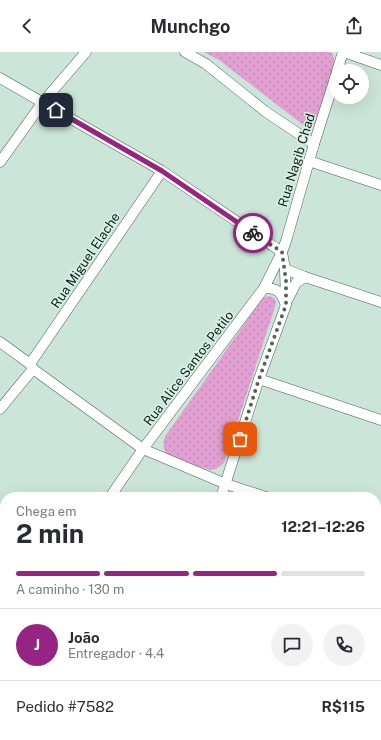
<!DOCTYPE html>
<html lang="pt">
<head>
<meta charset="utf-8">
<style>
  :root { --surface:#fff; --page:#f2f2f3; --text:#2b2b33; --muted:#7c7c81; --line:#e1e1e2; --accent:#962483 }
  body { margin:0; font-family:"Public Sans",sans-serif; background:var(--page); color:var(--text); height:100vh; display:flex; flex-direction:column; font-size:15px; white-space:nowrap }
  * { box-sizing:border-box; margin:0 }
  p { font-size:13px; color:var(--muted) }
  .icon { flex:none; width:22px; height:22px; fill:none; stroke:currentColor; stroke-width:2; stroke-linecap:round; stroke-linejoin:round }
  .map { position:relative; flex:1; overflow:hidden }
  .side { position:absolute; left:0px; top:440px; width:381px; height:248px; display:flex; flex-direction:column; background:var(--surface); border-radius:16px 16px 0 0; box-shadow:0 4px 16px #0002 }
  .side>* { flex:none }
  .tools { position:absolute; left:329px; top:12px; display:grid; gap:8px }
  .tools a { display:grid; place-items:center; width:40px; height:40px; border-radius:50%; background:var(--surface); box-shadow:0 4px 16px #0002; font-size:20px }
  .pin { position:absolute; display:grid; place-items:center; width:34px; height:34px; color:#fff; margin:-17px; border-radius:8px; box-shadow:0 2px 6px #0006 }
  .courier { position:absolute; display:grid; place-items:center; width:40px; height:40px; margin:-20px; border:3px solid #962483; border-radius:50%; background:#fff; color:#222; box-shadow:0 1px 5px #0007 }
  .summary em { font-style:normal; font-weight:700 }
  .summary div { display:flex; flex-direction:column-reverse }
  .summary { display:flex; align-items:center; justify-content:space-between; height:68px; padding:0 16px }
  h1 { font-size:26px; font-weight:700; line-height:30px }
  .bar { display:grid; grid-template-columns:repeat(4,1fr); gap:6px 4px; align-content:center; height:48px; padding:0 16px }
  .bar i { height:5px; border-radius:3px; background:var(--line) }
  .bar .active { background:var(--accent) }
  .bar p { grid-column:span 4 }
  .line { display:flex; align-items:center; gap:10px; padding:0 16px; border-top:1px solid var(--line) }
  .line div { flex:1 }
  .round { display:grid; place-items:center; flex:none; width:42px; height:42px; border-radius:21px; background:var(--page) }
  header { display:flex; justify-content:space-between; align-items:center; height:52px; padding:0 16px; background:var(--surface); font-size:18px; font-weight:700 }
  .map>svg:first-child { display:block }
  .grass { fill:url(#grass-dots) }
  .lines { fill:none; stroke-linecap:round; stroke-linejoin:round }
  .lane-casing { stroke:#485f54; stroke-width:6 }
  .street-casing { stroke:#485f54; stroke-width:11 }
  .secondary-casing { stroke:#485f54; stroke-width:16 }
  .lane { stroke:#fff; stroke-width:5 }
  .street { stroke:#fff; stroke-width:10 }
  .secondary { stroke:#bef8e5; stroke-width:15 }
  .done { stroke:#52625a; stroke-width:4; stroke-dasharray:0 7.2 }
  .route { stroke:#962483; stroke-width:5 }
  .labels { text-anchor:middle; stroke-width:3; stroke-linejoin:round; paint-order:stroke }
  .street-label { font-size:13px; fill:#111b16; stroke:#d8f3e5 }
</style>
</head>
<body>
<header><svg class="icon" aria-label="back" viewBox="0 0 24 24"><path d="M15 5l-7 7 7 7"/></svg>Munchgo<svg class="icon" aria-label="share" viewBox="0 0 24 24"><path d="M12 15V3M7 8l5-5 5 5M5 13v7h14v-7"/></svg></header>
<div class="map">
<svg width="381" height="688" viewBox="0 0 381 688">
  <defs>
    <pattern id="grass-dots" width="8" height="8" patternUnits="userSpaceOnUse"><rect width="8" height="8" fill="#e1a0d1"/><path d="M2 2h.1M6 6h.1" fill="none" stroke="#c089b3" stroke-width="1.8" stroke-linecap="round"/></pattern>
  </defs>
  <rect width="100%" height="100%" fill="#cbe6d8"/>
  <g class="grass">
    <polygon points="204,0 330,0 333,2 335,12 315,72 311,75 306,75 219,8"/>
    <path d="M268 244C273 245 276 246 276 252L224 411 216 417 210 418C200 414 172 409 166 401 162 395 163 388 166 383L263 246Z"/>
  </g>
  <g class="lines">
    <defs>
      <g id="lane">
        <polyline points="107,688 109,683"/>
        <polyline points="136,688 138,683"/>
        <polyline points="254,688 256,683"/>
      </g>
      <g id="street">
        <polyline points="185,0 206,12 266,60 314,92"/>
        <polyline points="344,0 381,13"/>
        <polyline points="337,19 343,0"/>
        <polyline points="0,26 162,119 282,200"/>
        <polyline points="309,109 381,133"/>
        <polyline points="0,110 43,50 86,0"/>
        <polyline points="285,217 305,225 381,250"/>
        <path d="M264 236C276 236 281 239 285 251"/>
        <polyline points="288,247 296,231 305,225"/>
        <polyline points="0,290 30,312 33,317 143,397 226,432 266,445"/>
        <polyline points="30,312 162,119"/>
        <polyline points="259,327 381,368"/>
        <polyline points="0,357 33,317"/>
        <polyline points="110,445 143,397 264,236 282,200 286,189 314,92 336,23"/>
        <polyline points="221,445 259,327 286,253 285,217 282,200"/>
        <polyline points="376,482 381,484"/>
      </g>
      <g id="secondary">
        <polyline points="0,475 5,477"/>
        <polyline points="0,491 5,492"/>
        <polyline points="376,598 381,600"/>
        <polyline points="376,613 381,615"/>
      </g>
    </defs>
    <use href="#lane" class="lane-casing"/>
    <use href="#street" class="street-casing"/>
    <use href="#secondary" class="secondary-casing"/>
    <use href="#lane" class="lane"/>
    <use href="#street" class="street"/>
    <use href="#secondary" class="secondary"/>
  </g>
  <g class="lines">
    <polyline class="done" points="240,387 259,327 286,253 286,229 282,200 253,181"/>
    <polyline class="route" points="56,58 162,119 253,181"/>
  </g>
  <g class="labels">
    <g class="street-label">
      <text transform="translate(296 108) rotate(-73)" y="5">Rua Nagib Chad</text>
      <text transform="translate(85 208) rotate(-56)" y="5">Rua Miguel Elache</text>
      <text transform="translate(188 316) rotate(-53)" y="5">Rua Alice Santos Petilo</text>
    </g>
  </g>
</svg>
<div class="tools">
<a><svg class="icon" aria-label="locate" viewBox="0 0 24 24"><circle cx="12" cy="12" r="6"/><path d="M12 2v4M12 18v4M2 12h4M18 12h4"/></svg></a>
</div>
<div class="pin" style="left:240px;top:387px;background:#ea580c"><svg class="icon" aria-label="bag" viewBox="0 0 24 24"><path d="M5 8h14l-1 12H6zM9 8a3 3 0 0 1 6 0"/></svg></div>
<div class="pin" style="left:56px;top:58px;background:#1f2937"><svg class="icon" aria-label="home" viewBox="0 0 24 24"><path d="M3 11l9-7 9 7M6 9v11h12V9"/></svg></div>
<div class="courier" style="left:253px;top:181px"><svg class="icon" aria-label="bike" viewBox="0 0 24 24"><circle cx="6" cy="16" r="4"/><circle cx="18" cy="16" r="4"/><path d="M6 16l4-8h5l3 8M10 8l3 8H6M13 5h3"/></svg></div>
<section class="side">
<div class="summary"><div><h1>2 min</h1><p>Chega em</p></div><em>12:21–12:26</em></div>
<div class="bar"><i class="active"></i><i class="active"></i><i class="active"></i><i></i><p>A caminho · 130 m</p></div>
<div class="line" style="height:72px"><b class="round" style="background:var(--accent);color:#fff">J</b><div><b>João</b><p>Entregador · 4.4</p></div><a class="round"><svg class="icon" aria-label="chat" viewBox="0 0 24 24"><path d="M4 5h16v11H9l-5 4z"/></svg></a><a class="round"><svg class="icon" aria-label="phone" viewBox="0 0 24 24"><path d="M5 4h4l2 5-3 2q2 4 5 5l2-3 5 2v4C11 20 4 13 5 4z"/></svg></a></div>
<div class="line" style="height:52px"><div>Pedido #7582</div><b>R$115</b></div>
</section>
</div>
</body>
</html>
